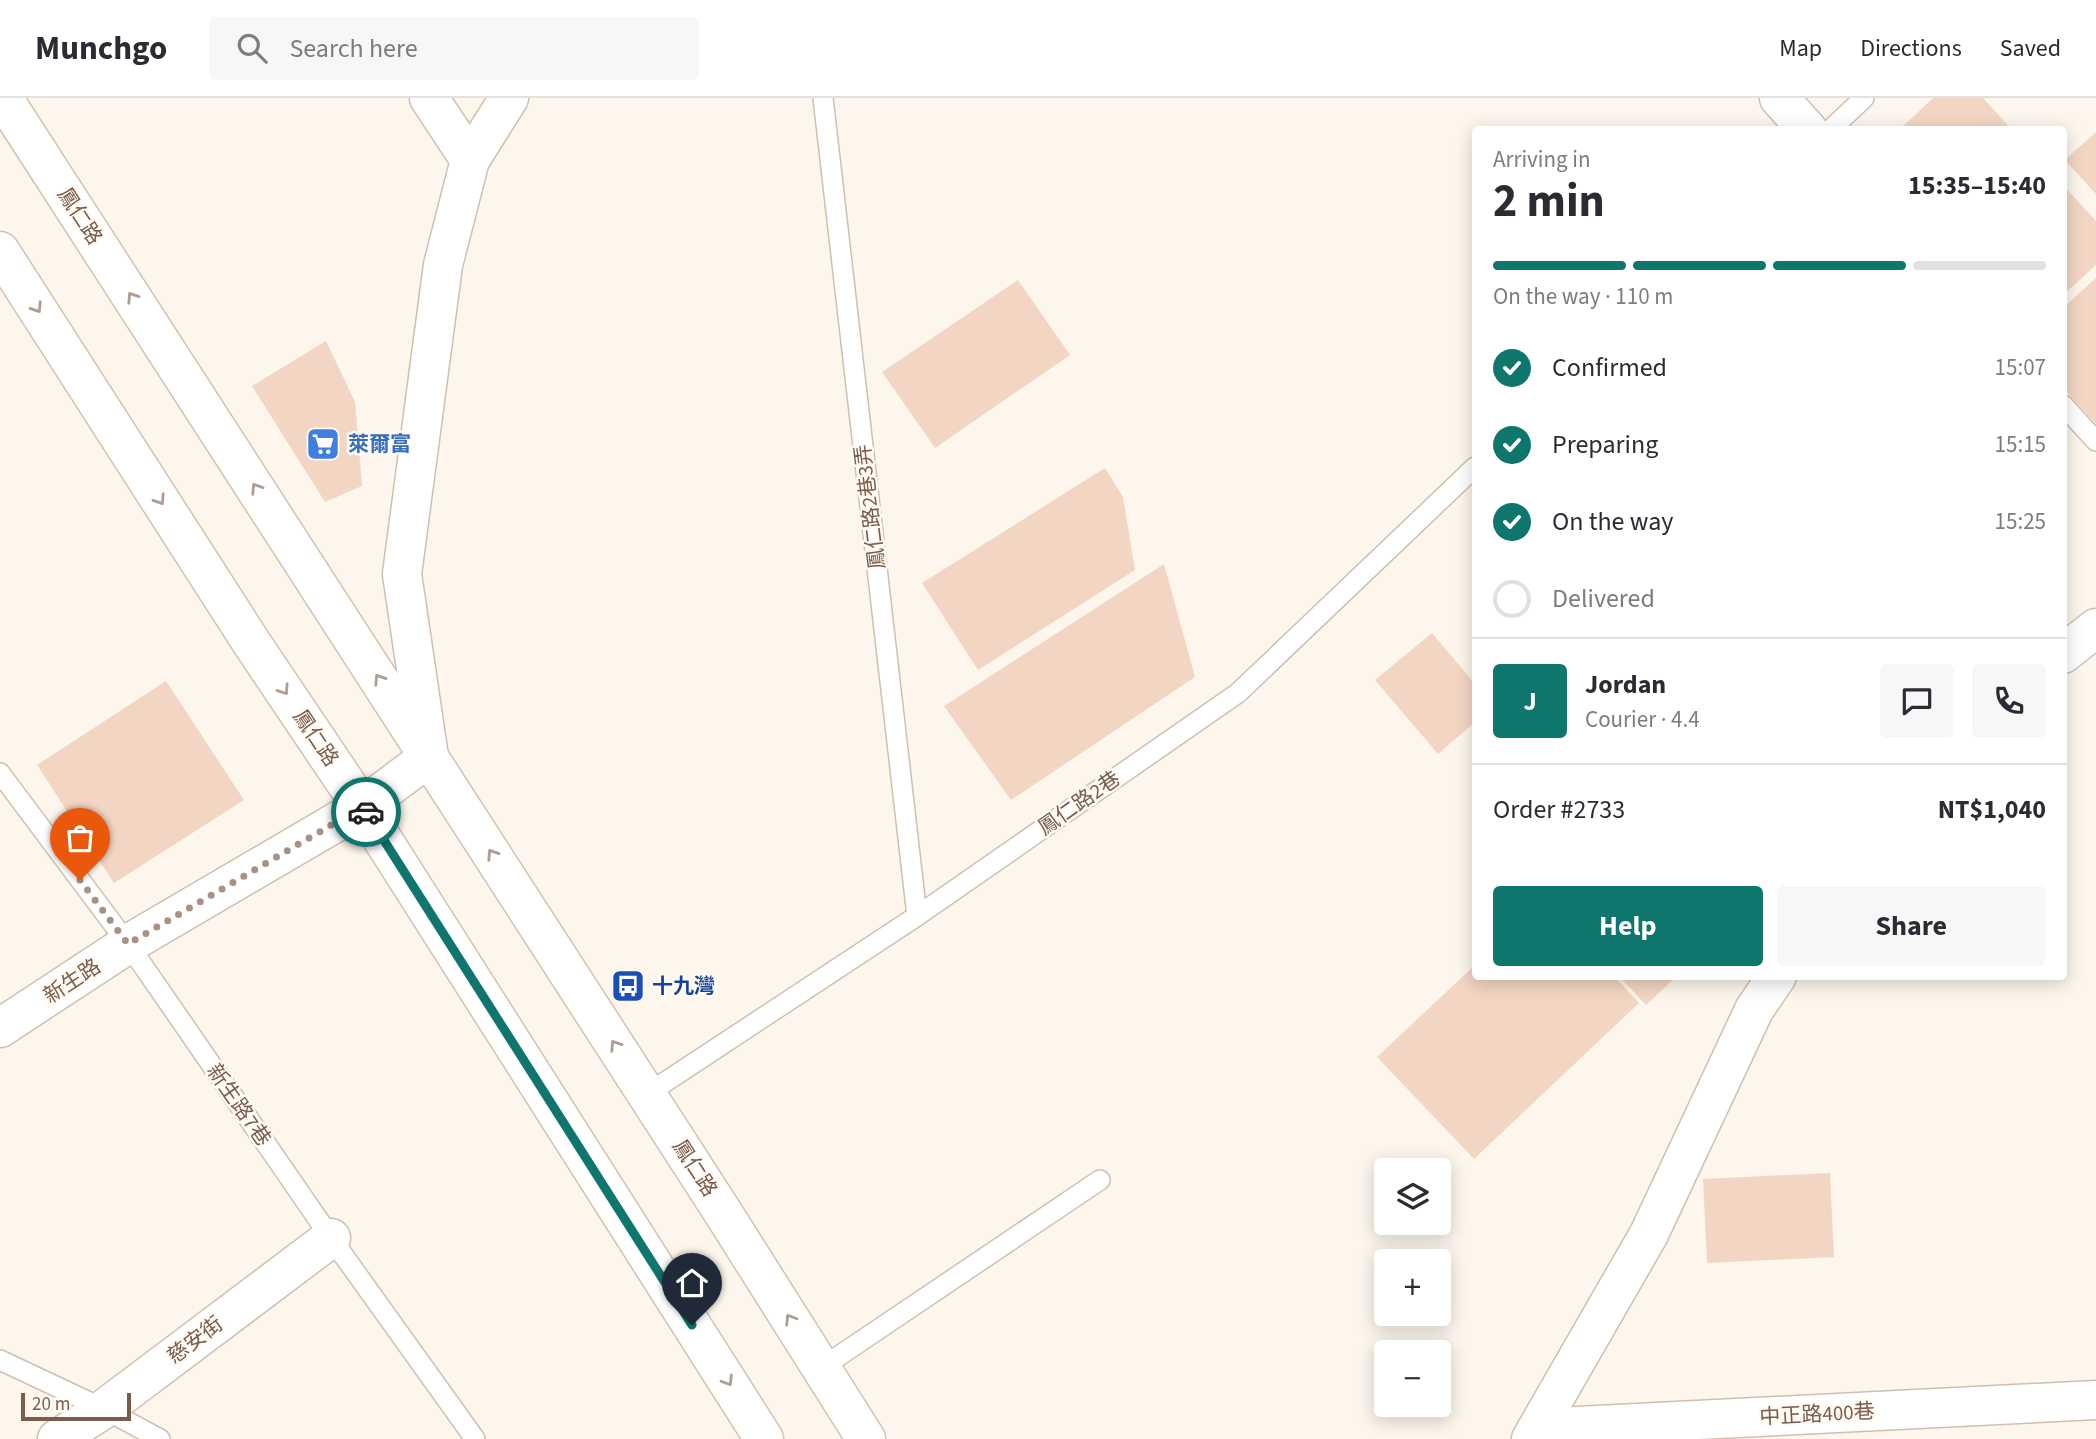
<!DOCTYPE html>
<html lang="en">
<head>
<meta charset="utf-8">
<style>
  :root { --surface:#fff; --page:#f7f7f7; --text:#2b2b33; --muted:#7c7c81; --line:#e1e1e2; --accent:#0f766e }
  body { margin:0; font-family:"Source Sans 3","Noto Sans TC",sans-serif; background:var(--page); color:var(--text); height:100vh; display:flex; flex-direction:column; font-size:26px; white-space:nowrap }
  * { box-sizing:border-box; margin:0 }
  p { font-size:23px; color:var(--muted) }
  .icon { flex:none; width:38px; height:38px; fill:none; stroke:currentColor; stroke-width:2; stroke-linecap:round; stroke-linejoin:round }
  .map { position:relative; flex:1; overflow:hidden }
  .panel { position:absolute; left:1472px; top:28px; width:595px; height:854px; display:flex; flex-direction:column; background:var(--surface); border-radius:7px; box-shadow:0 4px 18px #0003 }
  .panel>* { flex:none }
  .tools { position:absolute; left:1374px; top:1060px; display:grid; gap:14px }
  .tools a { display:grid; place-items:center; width:77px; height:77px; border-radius:7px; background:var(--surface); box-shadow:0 4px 18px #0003; font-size:35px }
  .scale { position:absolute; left:21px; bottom:18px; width:110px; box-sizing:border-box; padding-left:7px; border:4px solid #7a5c4d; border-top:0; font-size:19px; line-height:24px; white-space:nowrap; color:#7a5c4d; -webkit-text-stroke:5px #fffaf3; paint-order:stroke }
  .pin { position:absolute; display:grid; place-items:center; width:60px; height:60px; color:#fff; margin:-72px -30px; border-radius:50% 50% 50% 0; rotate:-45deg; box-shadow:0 0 7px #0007 }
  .pin .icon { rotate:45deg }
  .courier { position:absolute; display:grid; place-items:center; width:70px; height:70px; margin:-35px; border:5px solid #0f766e; border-radius:50%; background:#fff; color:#222; box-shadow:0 2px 9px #0007 }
  .head em { font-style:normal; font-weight:700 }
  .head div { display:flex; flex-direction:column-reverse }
  .head { display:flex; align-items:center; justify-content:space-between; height:119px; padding:0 21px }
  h1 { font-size:46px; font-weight:700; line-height:52px }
  .bar { display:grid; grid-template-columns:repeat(4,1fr); gap:10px 7px; align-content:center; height:84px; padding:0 21px }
  .bar i { height:9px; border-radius:5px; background:var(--line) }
  .bar .on { background:var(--accent) }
  .bar p { grid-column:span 4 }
  .line { display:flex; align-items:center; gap:18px; padding:0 21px; border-top:2px solid var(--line) }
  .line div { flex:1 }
  .round { display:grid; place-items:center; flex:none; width:74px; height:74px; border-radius:7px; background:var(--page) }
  ol { padding:0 21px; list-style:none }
  li { display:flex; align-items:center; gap:21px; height:77px }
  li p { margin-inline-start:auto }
  li .icon { padding:7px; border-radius:50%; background:var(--accent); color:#fff; stroke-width:4 }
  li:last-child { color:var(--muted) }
  li i { width:38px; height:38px; border:4px solid var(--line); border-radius:50% }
  .primary-button { display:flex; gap:14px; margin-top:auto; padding:14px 21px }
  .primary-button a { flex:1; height:80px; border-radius:7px; background:var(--accent); color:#fff; font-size:28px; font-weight:700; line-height:80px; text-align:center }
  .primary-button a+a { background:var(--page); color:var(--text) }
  header { display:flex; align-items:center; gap:42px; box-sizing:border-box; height:98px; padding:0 35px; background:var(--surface); border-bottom:2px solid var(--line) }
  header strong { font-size:33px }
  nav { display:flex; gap:38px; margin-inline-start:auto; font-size:24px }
  .search { width:490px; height:63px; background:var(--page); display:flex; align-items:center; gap:18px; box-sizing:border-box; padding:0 24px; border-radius:7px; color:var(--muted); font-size:26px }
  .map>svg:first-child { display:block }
  .building { fill:#f3d5c3 }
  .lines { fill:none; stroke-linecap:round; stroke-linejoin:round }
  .lane-casing { stroke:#d1beb0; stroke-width:22 }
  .street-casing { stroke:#d1beb0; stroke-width:41 }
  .secondary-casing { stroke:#d6c0b0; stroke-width:41 }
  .lane { stroke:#fff; stroke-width:19 }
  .street { stroke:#fff; stroke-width:38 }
  .secondary { stroke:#fff; stroke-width:38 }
  .oneway { stroke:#af9d94 }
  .done { stroke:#a89285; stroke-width:7; stroke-dasharray:0 12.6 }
  .route { stroke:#0f766e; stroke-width:9 }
  .labels { text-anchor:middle; stroke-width:5; stroke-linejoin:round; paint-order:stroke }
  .street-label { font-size:21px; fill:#7a5c4d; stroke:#fffaf3 }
  .shop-label { font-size:21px; font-weight:bold; fill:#366cbe; stroke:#fffaf3; text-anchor:start }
  .transit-label { font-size:21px; font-weight:bold; fill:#164399; stroke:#fffaf3; text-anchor:start }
</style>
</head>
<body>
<header>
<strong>Munchgo</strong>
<div class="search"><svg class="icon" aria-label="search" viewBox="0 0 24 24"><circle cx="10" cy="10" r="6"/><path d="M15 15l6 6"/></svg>Search here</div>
<nav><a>Map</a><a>Directions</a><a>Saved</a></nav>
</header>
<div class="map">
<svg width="2096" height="1341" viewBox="0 0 2096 1341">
  <rect width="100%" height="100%" fill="#fdf6ec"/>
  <g class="building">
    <polygon points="1933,0 1983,0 2012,32 1899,32"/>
    <polygon points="2096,34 2096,96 2065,62"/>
    <polygon points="2063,87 2096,123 2096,167 2063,197"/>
    <polygon points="2096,180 2096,326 2063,290 2063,210"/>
    <polygon points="1018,182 1070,257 935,350 882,274"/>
    <polygon points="326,243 355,304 362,388 325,404 252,288"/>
    <polygon points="1105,370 1123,399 1135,472 978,572 922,485"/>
    <polygon points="1164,466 1195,579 1011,702 944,608"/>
    <polygon points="1432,535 1475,586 1475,624 1438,656 1375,582"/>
    <polygon points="166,583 244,702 114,785 37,667"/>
    <polygon points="1475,867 1475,878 1614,878 1639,905 1474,1061 1377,959"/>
    <polygon points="1619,878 1677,878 1646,907"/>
    <polygon points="1830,1075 1834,1159 1707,1165 1703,1081"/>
  </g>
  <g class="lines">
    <defs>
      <g id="lane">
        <polyline points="823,0 917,818"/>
        <polyline points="1830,32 1864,0"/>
        <polyline points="2063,307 2096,343"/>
        <polyline points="0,675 128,846 331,1140 475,1341"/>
        <polyline points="647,996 917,818 1238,595 1475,369"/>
        <polyline points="0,1262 104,1311 160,1341"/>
        <polyline points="821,1270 1100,1082"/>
      </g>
      <g id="street">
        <polyline points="429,0 470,62"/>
        <polyline points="1779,0 1808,32"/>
        <polyline points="2063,556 2096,530"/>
        <polyline points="0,930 128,846 362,709 429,659 402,476 443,167 470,62 509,0"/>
        <polyline points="1538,1330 2096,1302"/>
        <polyline points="57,1341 104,1311 331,1140"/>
        <polyline points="1531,1341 1649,1136 1754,912 1777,878"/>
      </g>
      <g id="secondary">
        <polyline points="3,0 722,1113 866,1341"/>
        <polyline points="0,153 251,544 362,709 764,1341"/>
      </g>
    </defs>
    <use href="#lane" class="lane-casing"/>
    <use href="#street" class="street-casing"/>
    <use href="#secondary" class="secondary-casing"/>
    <use href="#lane" class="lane"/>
    <use href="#street" class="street"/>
    <use href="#secondary" class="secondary"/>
  </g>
  <defs><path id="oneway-chevron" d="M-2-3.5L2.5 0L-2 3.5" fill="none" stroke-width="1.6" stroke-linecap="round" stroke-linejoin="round" transform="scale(1.75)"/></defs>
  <g class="oneway">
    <use href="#oneway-chevron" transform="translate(132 199) rotate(-123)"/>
    <use href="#oneway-chevron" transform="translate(37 210) rotate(57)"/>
    <use href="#oneway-chevron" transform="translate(256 390) rotate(-123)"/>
    <use href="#oneway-chevron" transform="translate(160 402) rotate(57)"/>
    <use href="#oneway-chevron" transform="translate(379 581) rotate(-123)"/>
    <use href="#oneway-chevron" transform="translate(284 592) rotate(56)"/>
    <use href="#oneway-chevron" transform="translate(492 756) rotate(-123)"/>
    <use href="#oneway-chevron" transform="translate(615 947) rotate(-123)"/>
    <use href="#oneway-chevron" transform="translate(790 1221) rotate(-122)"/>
    <use href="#oneway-chevron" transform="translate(728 1283) rotate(58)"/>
  </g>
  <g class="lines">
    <polyline class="done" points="80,782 128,846 362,709 366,714"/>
    <polyline class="route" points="366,714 692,1227"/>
  </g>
  <defs>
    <symbol id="supermarket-square" viewBox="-11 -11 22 22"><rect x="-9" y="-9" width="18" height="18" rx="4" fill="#3f7fe0" stroke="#fffaf3"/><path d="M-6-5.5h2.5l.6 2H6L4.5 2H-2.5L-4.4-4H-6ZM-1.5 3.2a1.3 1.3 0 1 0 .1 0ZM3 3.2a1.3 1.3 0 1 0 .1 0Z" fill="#fff"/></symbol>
    <symbol id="bus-square" viewBox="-11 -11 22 22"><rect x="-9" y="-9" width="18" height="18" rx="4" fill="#1a4fb4" stroke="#fffaf3"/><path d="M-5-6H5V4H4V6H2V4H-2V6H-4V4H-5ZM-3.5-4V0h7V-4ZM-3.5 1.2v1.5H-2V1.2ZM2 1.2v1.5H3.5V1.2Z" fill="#fff"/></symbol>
  </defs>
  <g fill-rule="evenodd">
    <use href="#supermarket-square" x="304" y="327" width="38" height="38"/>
    <use href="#bus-square" x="609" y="869" width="38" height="38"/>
  </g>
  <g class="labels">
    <g class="street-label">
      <text transform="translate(80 118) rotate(57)" y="7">鳳仁路</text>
      <text transform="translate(870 409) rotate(-97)" y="7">鳳仁路2巷3弄</text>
      <text transform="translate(316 640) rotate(56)" y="7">鳳仁路</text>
      <text transform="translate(1079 705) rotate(-35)" y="7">鳳仁路2巷</text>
      <text transform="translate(72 883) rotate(-33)" y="7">新生路</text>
      <text transform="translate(239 1007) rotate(55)" y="7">新生路7巷</text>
      <text transform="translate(695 1070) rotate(57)" y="7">鳳仁路</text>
      <text transform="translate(195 1242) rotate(-37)" y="7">慈安街</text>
      <text transform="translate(1817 1316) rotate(-3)" y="7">中正路400巷</text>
    </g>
    <g class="shop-label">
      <text x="348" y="353">萊爾富</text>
    </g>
    <g class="transit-label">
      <text x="652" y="895">十九灣</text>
    </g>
  </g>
</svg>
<div class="tools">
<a><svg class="icon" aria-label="layers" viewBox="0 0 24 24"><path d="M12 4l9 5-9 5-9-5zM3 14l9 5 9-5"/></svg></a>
<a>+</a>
<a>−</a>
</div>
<div class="scale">20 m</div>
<div class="pin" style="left:80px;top:782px;background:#ea580c"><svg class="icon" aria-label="bag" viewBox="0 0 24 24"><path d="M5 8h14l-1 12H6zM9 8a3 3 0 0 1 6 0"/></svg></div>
<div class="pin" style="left:692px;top:1227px;background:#1f2937"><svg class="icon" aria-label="home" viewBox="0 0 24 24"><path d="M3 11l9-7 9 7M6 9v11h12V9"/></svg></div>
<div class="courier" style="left:366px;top:714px"><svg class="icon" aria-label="car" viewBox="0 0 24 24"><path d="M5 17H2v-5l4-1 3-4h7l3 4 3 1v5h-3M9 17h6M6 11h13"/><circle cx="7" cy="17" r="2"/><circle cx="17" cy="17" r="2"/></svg></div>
<section class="panel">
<div class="head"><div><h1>2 min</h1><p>Arriving in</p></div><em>15:35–15:40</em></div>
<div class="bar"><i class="on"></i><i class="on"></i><i class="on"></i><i></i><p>On the way · 110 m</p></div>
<ol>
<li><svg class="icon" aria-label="check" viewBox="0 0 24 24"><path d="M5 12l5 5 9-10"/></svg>Confirmed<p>15:07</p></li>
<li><svg class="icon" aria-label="check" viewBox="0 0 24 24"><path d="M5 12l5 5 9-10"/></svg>Preparing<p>15:15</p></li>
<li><svg class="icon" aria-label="check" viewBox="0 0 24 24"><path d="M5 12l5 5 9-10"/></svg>On the way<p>15:25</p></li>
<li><i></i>Delivered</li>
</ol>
<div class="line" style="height:126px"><b class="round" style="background:var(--accent);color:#fff">J</b><div><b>Jordan</b><p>Courier · 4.4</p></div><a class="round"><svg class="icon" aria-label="chat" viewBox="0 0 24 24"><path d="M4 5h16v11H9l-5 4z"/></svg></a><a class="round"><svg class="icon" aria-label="phone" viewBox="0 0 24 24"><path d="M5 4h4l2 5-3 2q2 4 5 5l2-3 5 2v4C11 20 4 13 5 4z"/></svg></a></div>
<div class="line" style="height:91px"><div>Order #2733</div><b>NT$1,040</b></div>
<div class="primary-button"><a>Help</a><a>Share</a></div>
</section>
</div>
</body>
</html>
